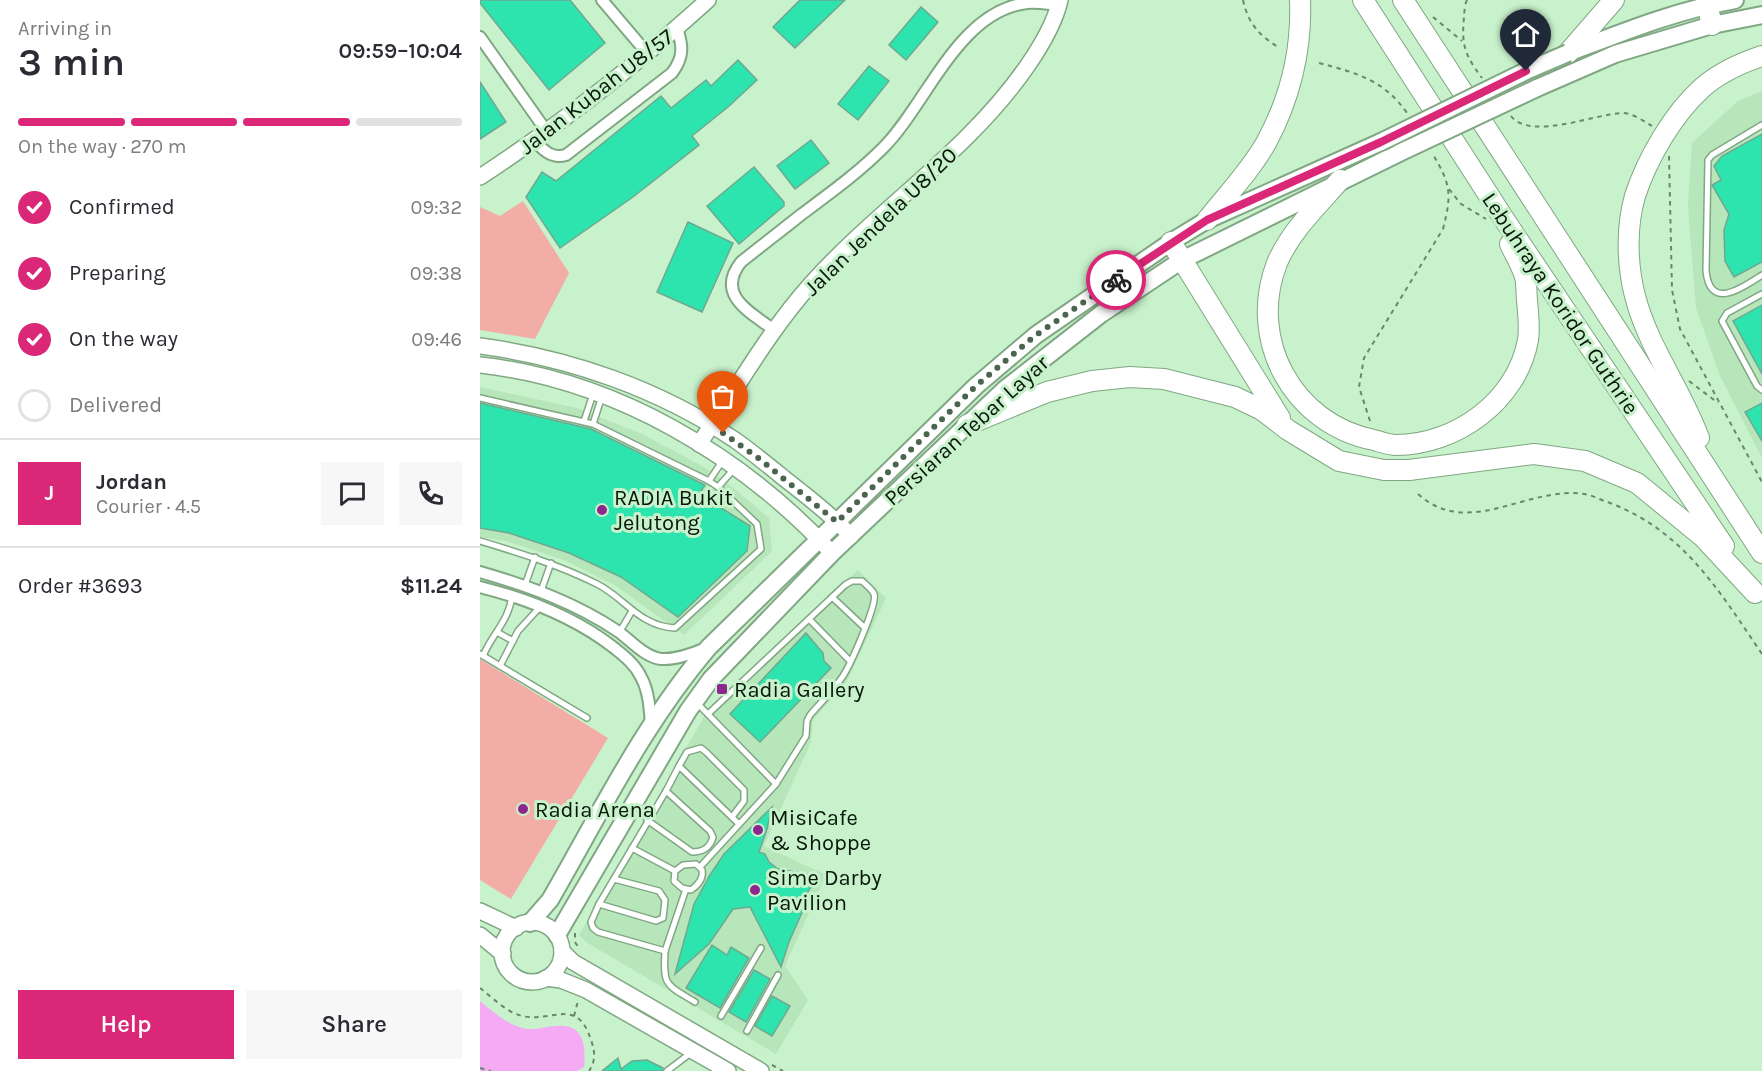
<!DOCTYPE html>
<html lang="en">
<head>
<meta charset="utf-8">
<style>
  :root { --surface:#fff; --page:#f7f7f7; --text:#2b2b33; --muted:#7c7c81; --line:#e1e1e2; --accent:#db2777 }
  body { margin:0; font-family:Karla,sans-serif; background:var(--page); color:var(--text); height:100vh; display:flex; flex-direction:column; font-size:22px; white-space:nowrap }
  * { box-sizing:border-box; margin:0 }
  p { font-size:20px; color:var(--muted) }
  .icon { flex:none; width:33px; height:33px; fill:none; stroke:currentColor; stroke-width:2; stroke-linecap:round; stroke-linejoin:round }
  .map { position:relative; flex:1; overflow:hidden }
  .sheet { display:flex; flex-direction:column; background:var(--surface); width:480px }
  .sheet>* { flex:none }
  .pin { position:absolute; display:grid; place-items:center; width:51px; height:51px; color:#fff; margin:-62px -26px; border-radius:50% 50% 50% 0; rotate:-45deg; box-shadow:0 0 6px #0007 }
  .pin .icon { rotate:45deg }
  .courier { position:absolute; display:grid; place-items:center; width:60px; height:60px; margin:-30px; border:4px solid #db2777; border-radius:50%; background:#fff; color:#222; box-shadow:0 2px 8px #0007 }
  .headline em { font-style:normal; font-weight:600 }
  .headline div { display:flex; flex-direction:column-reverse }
  .headline { display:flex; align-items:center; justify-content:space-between; height:102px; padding:0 18px }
  h1 { font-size:39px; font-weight:600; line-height:45px }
  .bar { display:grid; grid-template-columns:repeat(4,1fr); gap:9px 6px; align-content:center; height:72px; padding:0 18px }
  .bar i { height:8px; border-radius:4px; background:var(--line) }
  .bar .on { background:var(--accent) }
  .bar p { grid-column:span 4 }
  .line { display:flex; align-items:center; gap:15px; padding:0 18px; border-top:2px solid var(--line) }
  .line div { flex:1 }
  .round { display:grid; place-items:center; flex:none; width:63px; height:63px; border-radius:0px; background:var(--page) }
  ol { padding:0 18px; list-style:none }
  li { display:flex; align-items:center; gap:18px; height:66px }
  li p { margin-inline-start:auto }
  li .icon { padding:6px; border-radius:50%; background:var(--accent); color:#fff; stroke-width:4 }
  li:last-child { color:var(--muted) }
  li i { width:33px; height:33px; border:3px solid var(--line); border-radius:50% }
  .button { display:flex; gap:12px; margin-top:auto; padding:12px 18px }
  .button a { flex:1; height:69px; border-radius:0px; background:var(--accent); color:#fff; font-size:24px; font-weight:600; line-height:69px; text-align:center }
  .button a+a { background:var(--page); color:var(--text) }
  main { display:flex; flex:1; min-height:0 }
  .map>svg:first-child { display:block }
  .built { fill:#b6e6ba }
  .green { fill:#f2aea6 }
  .water { fill:#f5abf4 }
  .building { fill:#2ee4ae; stroke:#70a791; stroke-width:1.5 }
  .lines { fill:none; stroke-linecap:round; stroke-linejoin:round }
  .lane-casing { stroke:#80a783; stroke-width:8 }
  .street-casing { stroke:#80a783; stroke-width:14 }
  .secondary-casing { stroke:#80a783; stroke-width:18 }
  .primary-casing { stroke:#80a783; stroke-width:20 }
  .highway-casing { stroke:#80a783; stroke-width:22 }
  .path { stroke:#6a876c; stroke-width:2; stroke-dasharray:4.5 4.5; stroke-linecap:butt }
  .lane { stroke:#fff; stroke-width:5 }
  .street { stroke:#fff; stroke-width:10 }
  .secondary { stroke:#fff; stroke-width:15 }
  .primary { stroke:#fff; stroke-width:16 }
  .highway { stroke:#fff; stroke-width:20 }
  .primary-bridge-casing { stroke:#80a783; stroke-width:20; stroke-linecap:butt }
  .primary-bridge { stroke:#fff; stroke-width:16 }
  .done { stroke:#4b644e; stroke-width:6; stroke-dasharray:0 10.8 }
  .route { stroke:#db2777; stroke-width:8 }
  .poi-dot { fill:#8c278e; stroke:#c8f2cb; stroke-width:2 }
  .labels { text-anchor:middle; stroke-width:6; stroke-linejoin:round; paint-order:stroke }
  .street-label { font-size:22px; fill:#08170a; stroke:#c8f2cb }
  .poi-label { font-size:22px; fill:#08170a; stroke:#c8f2cb; text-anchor:start }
</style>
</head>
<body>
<main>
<section class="sheet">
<div class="headline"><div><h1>3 min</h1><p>Arriving in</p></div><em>09:59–10:04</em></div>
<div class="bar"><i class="on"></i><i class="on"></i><i class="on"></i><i></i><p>On the way · 270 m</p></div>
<ol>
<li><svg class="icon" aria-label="check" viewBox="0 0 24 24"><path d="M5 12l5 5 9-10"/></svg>Confirmed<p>09:32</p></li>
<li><svg class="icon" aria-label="check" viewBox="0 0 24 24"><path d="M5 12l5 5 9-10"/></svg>Preparing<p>09:38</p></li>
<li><svg class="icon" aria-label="check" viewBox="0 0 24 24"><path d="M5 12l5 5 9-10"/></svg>On the way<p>09:46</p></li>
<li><i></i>Delivered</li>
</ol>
<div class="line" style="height:108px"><b class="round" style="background:var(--accent);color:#fff">J</b><div><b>Jordan</b><p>Courier · 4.5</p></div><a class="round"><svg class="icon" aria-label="chat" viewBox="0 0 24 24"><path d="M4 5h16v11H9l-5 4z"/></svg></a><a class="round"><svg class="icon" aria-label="phone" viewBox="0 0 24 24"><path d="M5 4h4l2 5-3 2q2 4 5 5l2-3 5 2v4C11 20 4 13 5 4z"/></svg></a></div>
<div class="line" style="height:78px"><div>Order #3693</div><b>$11.24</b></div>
<div class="button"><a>Help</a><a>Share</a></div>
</section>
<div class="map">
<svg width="1282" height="1071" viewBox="0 0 1282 1071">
  <rect width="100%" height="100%" fill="#c8f2cb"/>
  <g class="built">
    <polygon points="1282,91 1282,458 1240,376 1216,308 1208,206 1212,143 1258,101"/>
    <polygon points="0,387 97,408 162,434 224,467 250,485 289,518 292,551 204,635 136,586 86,561 26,541 0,537"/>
    <polygon points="378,570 406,598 367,681 333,720 331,742 284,846 346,875 305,966 328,1000 296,1054 106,942 99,935 225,715"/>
  </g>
  <g class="green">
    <polygon points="43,201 89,273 55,339 0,330 0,207 20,216"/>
    <polygon points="0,659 128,738 31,899 0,880"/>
  </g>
  <path class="water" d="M0 1001C13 1012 30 1027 48 1029 57 1030 67 1026 76 1026 104 1023 106 1045 104 1067L97 1071H0Z"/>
  <g class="building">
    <polygon points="0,0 90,0 125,43 69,90 0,3"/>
    <polygon points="320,0 365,0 315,48 293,27"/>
    <polygon points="441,7 458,22 426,60 409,45"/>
    <polygon points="258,60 277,80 248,107 212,136 219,145 153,197 80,248 46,197 62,172 76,181 181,96 191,108 226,80 231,86"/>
    <polygon points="389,66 409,81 378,120 358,104"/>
    <polygon points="0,82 26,122 0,139"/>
    <polygon points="1282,134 1282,262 1254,277 1245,261 1244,230 1249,214 1232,185 1241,180 1234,166 1242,156"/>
    <polygon points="331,140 349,163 315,189 297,166"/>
    <polygon points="274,167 304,202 304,206 259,244 227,206"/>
    <polygon points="208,222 253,243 222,312 177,292"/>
    <polygon points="1282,305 1282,374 1253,321"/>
    <polygon points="0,403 111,429 225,485 219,494 270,526 267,551 198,617 141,577 89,553 29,533 0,528"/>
    <polygon points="1282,403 1282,441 1265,412"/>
    <polygon points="326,633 343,653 344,661 351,668 280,742 250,714"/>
    <polygon points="292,807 287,829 279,852 285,854 289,862 298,869 338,876 320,904 324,908 309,942 301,967 270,907 253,909 229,944 195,974 214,904 230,875 244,854"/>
    <polygon points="232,945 247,955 251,947 269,958 240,1008 206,988"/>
    <polygon points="274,970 290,979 266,1022 249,1012"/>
    <polygon points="292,996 310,1006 292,1036 275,1026"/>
    <polygon points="138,1058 141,1069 152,1061 167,1060 183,1068 182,1071 122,1071"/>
  </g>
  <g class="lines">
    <defs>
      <g id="lane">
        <path d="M1282 125 1232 155 1228 160 1226 271C1230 311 1262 288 1282 275"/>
        <polyline points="1282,294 1247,313 1242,321 1277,386 1282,390"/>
        <path d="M0 398 113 424 229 481 238 487 277 524 281 549 195 628C159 626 145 598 117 584 79 565 40 553 0 541"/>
        <polyline points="104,421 113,394"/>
        <polyline points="113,424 122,396"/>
        <polyline points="229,481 243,460"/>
        <polyline points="238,487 254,469"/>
        <polyline points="45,585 55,557"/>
        <polyline points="61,591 71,563"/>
        <polyline points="352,597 385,628"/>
        <polyline points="329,619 370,661"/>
        <polyline points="17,632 33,641"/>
        <polyline points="139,633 152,611"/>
        <polyline points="0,654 107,718"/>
        <path d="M3 656C12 634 29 621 32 596"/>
        <polyline points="20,666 38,631 60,607"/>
        <polyline points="216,702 296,784"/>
        <polyline points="199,766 207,752 221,748 226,752 264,790 264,801 252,817"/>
        <path d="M167 820 212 852C223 852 230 848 233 837L230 831 186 791"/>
        <polyline points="152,848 195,871"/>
        <path d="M216 864 222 870C224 879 218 885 211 890L202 888 194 881 195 871 203 865Z"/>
        <path d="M220 867 296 784 326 736 327 721 330 715C341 702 354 690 363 676 370 665 398 604 394 594 392 589 386 585 382 581H372L365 585 228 714"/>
        <polyline points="206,889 185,951 118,932 113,928 111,922 119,904 186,791 199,766 259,824"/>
        <polyline points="119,904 176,921 183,918 185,900 179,891 134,879"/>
        <path d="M185 951C183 987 186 984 215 1002"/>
        <polyline points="241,1016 281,948"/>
        <polyline points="267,1031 298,975"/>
        <polyline points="187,1071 212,1052"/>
      </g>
      <g id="street">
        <polyline points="122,0 167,53"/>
        <polyline points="0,37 67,132"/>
        <path d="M55 141C64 151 72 159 86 155L192 73C204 57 203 46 197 28"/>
        <path d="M294 330C270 312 235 295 261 262 281 246 302 230 322 214 350 193 378 173 403 148 447 104 478 11 547 3 558 2 568 4 579 5"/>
        <path d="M0 572C49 586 96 603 139 632 151 641 165 657 181 659 196 660 212 654 226 648"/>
        <path d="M0 587C48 599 94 617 133 647 144 656 155 664 161 677 169 691 170 711 171 726"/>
      </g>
      <g id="secondary">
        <path d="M0 177C81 124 156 65 228 0"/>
        <path d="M0 346C90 358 179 389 255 440 272 452 289 466 305 479 328 497 351 515 371 536"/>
        <path d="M0 365C135 380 261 455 352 553"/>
        <path d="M219 444C256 390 288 332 331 284 400 207 489 151 548 65 561 46 575 23 580 0"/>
        <polyline points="0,911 36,928"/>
        <circle cx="52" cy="952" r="30"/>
        <polyline points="0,935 23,954"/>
        <polyline points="82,951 93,962 281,1071"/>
        <polyline points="66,978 81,980 106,990 248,1071"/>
      </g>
      <g id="primary">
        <path d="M1088 53C1143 32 1197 10 1255 0"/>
        <polyline points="1057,88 1135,54 1232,25 1282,15"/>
        <path d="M50 923 70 900C119 815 164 723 229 647L496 386 556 335 691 242 727 220 901 142"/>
        <polyline points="77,935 208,711 231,679 352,553 525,389 621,314 702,260 919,153"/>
      </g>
      <g id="highway">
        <polyline points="883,0 1026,222 1244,546"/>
        <polyline points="923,0 1282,553"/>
        <polyline points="1226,0 1232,25"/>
        <polyline points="1088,53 1134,0"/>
        <path d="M860 180C838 205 810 232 797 263 767 340 813 424 894 440 901 442 909 445 916 445 976 445 1037 401 1048 340 1050 327 1048 313 1047 300 1046 292 1047 284 1045 277 1042 266 1035 255 1030 244"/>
        <path d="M727 220C747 195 770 171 786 143 810 99 822 49 820 0"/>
        <polyline points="691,242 800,418"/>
        <polyline points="487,425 567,392 612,381 650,377 684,379 755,397 782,410 808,430 859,461 904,470 929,470 1054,454 1105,461 1157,483 1223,537 1275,593"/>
        <path d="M1219 438C1201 389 1168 347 1155 296 1147 265 1146 227 1155 196 1167 159 1193 114 1222 88 1239 73 1261 63 1282 56"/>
      </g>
    </defs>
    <use href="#lane" class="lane-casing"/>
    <use href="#street" class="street-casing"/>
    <use href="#secondary" class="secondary-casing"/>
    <use href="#primary" class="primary-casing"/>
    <use href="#highway" class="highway-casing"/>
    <g class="path">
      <path d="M763 0C768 23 779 36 800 48"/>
      <path d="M987 0 985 5C982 40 980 49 1002 78"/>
      <polyline points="953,17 982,41"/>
      <path d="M839 63C877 73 904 80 927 113"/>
      <path d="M1031 116C1050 141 1115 114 1142 113 1153 113 1163 121 1172 126"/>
      <polyline points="1189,156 1192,290 1200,329 1282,482"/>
      <polyline points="969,189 981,204 1006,219"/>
      <polyline points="1209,381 1238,403"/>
      <path d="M890 421 879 387 884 358 963 229C972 194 971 184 952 153"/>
      <path d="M938 494C990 541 1051 482 1109 495 1116 497 1123 501 1130 503 1204 531 1240 592 1282 654"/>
      <polyline points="95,933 95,942 98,947"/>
      <path d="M0 988C13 998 26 1012 42 1016 72 1023 97 996 111 1040 115 1051 116 1061 109 1071"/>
      <polyline points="94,1016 98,1001"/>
      <polyline points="292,1065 303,1071"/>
      <polyline points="0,1068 11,1071"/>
    </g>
    <use href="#lane" class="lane"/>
    <use href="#street" class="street"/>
    <use href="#secondary" class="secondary"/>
    <use href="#primary" class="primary"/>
    <use href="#highway" class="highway"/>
    <defs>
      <g id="primary-bridge">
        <polyline points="901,142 1046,71 1088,53"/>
        <polyline points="919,153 1057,88"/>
      </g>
    </defs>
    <use href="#primary-bridge" class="primary-bridge-casing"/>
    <use href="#primary-bridge" class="primary-bridge"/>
  </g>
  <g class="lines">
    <polyline class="done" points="243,433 277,457 357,522 496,386 556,335 636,280"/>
    <polyline class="route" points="636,280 727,220 901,142 1046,71"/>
  </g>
  <g class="poi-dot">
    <circle cx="122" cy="510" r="6"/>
    <rect x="236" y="683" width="12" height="12" rx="3"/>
    <circle cx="43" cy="809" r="6"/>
    <circle cx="278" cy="830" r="6"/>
    <circle cx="275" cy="890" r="6"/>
  </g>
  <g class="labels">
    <g class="street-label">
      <text transform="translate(116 91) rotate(-38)" y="8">Jalan Kubah U8/57</text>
      <text transform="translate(400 221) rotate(-44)" y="8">Jalan Jendela U8/20</text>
      <text transform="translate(1081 303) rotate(56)" y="8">Lebuhraya Koridor Guthrie</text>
      <text transform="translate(486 430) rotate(-42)" y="8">Persiaran Tebar Layar</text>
    </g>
    <g class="poi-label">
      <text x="134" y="505">RADIA Bukit<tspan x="134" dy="25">Jelutong</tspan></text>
      <text x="254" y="697">Radia Gallery</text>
      <text x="55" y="817">Radia Arena</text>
      <text x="290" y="825">MisiCafe<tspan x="290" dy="25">&amp; Shoppe</tspan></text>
      <text x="287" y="885">Sime Darby<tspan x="287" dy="25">Pavilion</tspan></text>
    </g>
  </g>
</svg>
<div class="pin" style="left:243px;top:433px;background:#ea580c"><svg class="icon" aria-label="bag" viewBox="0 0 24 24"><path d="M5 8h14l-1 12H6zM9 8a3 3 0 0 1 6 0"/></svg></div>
<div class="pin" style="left:1046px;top:71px;background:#1f2937"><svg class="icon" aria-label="home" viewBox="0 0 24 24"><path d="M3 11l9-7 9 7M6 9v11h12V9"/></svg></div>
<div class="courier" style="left:636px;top:280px"><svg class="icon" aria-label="bike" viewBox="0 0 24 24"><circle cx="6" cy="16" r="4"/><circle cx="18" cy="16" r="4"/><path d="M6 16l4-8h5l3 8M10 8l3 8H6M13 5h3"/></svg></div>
</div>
</main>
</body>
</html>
